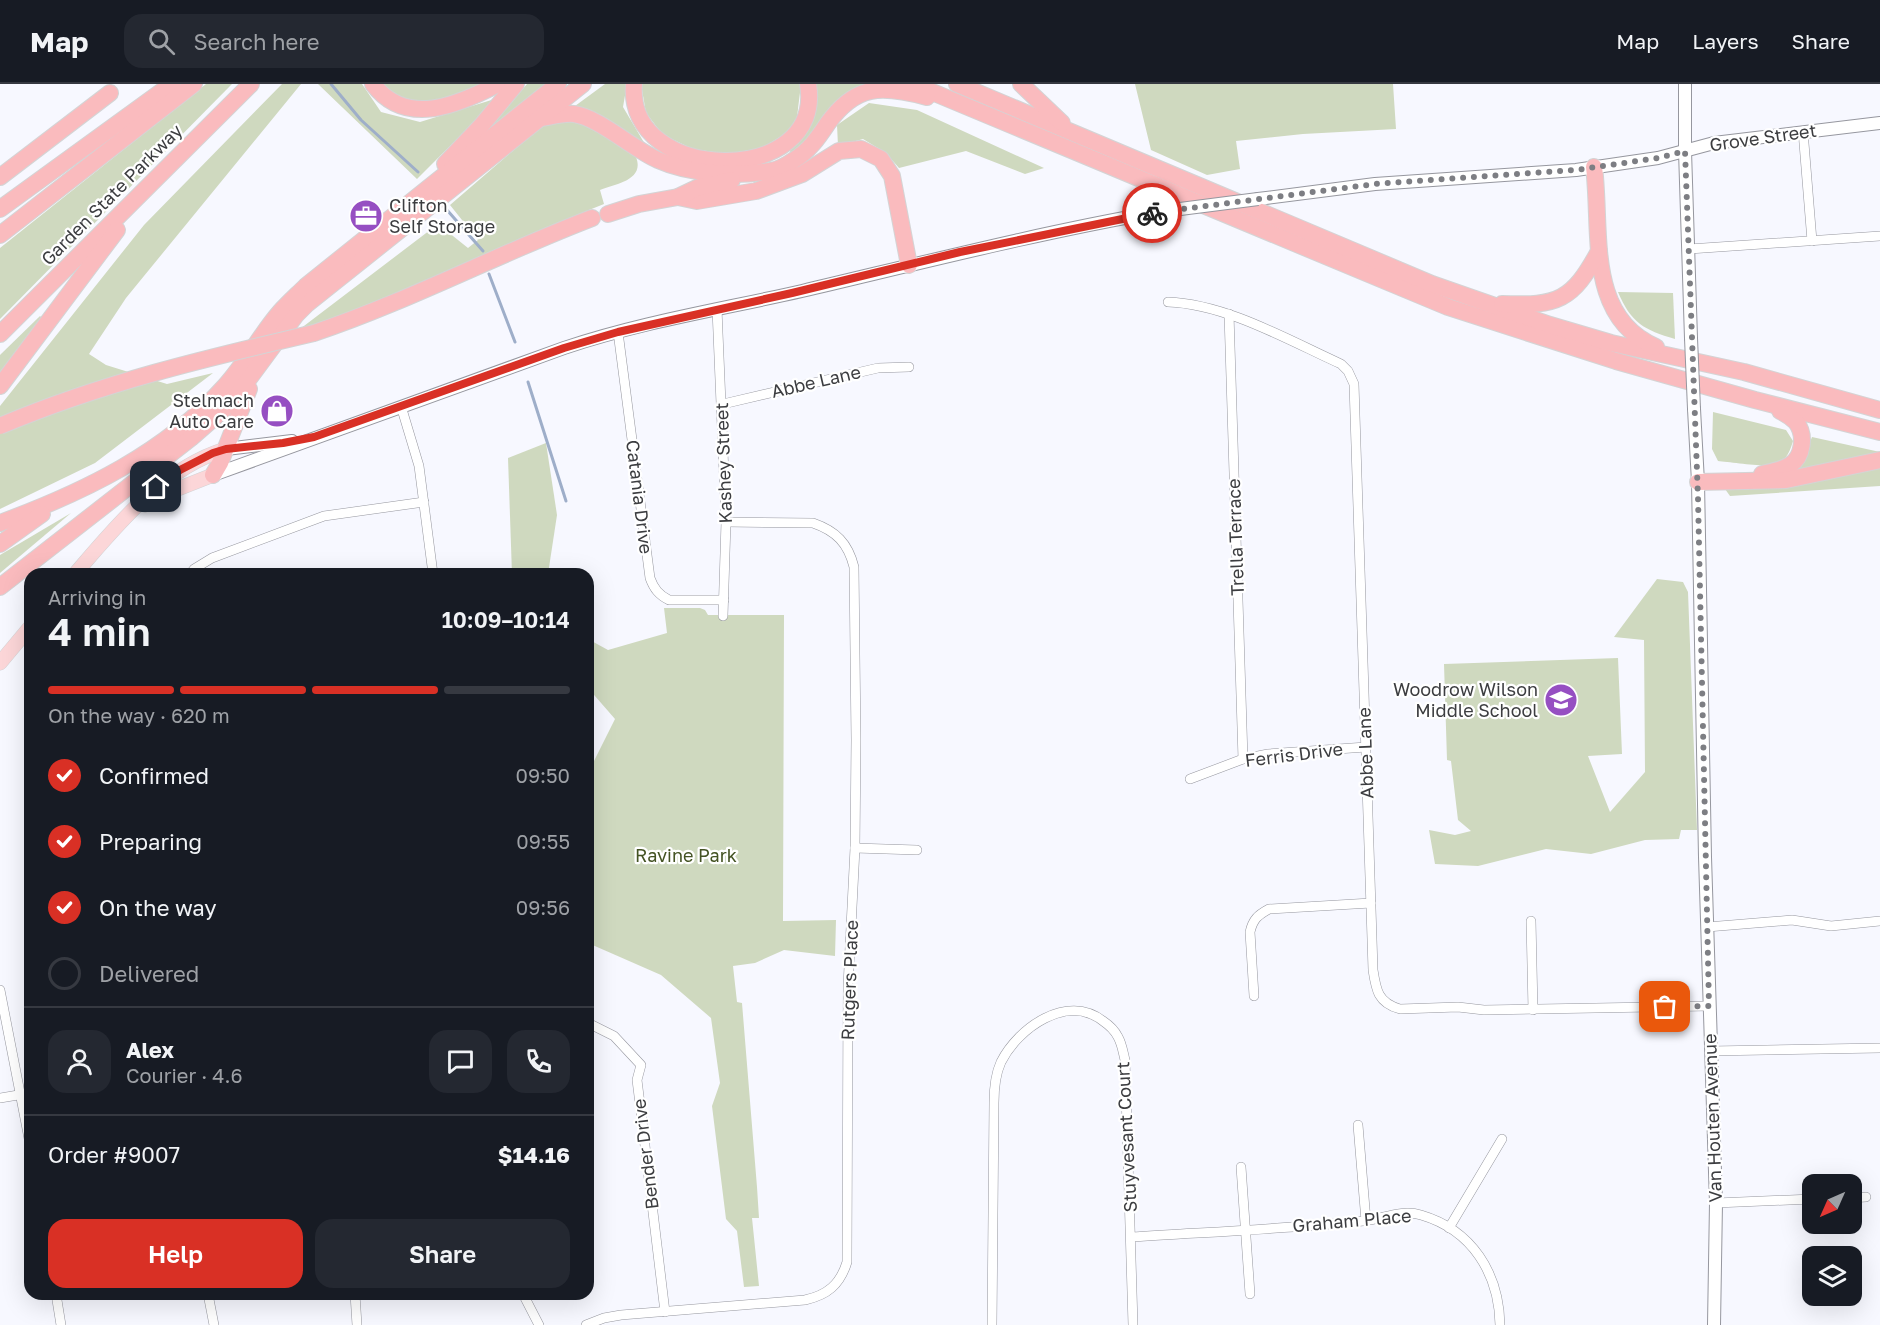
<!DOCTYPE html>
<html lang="en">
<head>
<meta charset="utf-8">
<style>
  :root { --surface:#171b24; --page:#242831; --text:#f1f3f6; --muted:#9ea1a6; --line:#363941; --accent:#d93025 }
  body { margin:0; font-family:"Golos Text",sans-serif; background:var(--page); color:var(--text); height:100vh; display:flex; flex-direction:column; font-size:22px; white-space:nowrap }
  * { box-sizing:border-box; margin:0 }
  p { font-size:20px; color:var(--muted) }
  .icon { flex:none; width:33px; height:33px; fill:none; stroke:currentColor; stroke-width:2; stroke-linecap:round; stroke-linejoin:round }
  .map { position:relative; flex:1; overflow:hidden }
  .sheet { position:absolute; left:24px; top:484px; width:570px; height:732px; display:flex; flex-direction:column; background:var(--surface); border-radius:18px; box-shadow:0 6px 24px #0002 }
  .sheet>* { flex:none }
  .needle { width:39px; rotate:225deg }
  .fabs { position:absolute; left:1802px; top:1090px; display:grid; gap:12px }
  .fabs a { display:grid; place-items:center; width:60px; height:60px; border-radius:12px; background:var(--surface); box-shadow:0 6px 24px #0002; font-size:30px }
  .pin { position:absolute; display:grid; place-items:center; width:51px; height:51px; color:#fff; margin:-26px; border-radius:12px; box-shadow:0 3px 9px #0006 }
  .courier { position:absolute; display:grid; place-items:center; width:60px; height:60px; margin:-30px; border:4px solid #d93025; border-radius:50%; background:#fff; color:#222; box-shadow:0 2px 8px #0007 }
  .summary em { font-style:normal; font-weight:600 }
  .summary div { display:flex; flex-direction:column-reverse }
  .summary { display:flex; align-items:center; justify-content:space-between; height:102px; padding:0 24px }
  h1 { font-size:39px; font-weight:600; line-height:45px }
  .bar { display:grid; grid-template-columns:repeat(4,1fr); gap:9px 6px; align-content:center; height:72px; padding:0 24px }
  .bar i { height:8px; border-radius:4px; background:var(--line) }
  .bar .current { background:var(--accent) }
  .bar p { grid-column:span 4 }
  .line { display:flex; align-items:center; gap:15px; padding:0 24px; border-top:2px solid var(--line) }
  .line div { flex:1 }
  .round { display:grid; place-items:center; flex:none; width:63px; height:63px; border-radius:18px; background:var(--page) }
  ol { padding:0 24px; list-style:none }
  li { display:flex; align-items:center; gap:18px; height:66px }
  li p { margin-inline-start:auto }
  li .icon { padding:6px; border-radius:50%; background:var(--accent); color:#fff; stroke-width:4 }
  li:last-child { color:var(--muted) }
  li i { width:33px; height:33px; border:3px solid var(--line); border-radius:50% }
  .primary-button { display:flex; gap:12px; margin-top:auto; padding:12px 24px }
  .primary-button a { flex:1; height:69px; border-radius:18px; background:var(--accent); color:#fff; font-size:24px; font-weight:600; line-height:69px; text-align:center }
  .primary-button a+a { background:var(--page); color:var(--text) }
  header { display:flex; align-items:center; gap:36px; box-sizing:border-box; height:84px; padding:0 30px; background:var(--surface); border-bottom:2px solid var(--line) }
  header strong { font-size:28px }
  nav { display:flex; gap:33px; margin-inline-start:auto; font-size:21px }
  .search { width:420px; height:54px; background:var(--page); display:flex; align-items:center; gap:15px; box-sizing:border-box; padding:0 21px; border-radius:18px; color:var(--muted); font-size:22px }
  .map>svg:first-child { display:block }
  .green { fill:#cfd9bf }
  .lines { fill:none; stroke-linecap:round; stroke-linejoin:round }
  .stream { stroke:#9eaec9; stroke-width:3 }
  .street-casing { stroke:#96979f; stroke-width:10 }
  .secondary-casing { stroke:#96979f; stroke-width:14 }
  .primary-casing { stroke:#d4d4d5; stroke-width:15 }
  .highway-casing { stroke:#d4d4d5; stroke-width:18 }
  .street { stroke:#fff; stroke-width:9 }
  .secondary { stroke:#fff; stroke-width:12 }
  .primary { stroke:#fcd6d8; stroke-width:14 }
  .highway { stroke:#fabbbe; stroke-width:16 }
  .secondary-bridge-casing { stroke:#96979f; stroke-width:14; stroke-linecap:butt }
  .highway-bridge-casing { stroke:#d4d4d5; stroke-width:18; stroke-linecap:butt }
  .secondary-bridge { stroke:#fff; stroke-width:12 }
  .highway-bridge { stroke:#fabbbe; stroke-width:16 }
  .done { stroke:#7d7e83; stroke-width:6; stroke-dasharray:0 10.8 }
  .route { stroke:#d93025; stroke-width:8 }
  .labels { text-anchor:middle; stroke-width:4.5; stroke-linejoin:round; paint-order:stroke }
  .street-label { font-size:18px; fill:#3c3d40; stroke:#fff }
  .poi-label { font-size:18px; fill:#3c3d40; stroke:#fff; text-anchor:end }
  .park-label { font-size:18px; fill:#445323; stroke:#fff }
</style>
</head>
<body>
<header>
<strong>Map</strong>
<div class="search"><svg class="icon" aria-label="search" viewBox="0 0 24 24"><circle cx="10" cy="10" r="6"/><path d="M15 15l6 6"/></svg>Search here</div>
<nav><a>Map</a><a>Layers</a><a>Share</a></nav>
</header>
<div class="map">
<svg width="1880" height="1241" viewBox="0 0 1880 1241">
  <rect width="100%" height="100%" fill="#f7f8ff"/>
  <g class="green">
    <polygon points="206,0 232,0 0,235 0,164"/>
    <polygon points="282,0 301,0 126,214 89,270 106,281 167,300 213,289 95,379 0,425 0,322 144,141"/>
    <polygon points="318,0 362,0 381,28 420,38 498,14 417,95"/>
    <polygon points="381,0 486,0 441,19 409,19"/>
    <polygon points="527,0 548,0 475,56 506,25"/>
    <polygon points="605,0 627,0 623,23 649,67 575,22"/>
    <polygon points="641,0 801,0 797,33 788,48 762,64 727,70 693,65 663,51 646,29"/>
    <path d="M815 0H869C841 6 831 24 815 45 809 54 800 62 792 70L789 66C808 48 817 26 815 0Z"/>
    <polygon points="1135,0 1393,0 1396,45 1303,50 1236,57 1240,85 1207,91 1151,66"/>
    <polygon points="869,19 917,26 1044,84 1025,90 966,67 899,84 886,69 863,55 838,62 837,41"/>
    <path d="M548 38H583L636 73C645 96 616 100 600 106L604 120 589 126V128L565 136 344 236 300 245 438 140 468 164 478 156 450 121 536 47Z"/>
    <path d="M1618 208 1673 209 1675 255C1644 246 1631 239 1618 208Z"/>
    <polygon points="40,232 42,234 0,288 0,271"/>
    <path d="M1713 328 1786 346 1793 357C1790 367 1787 376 1776 380 1768 384 1730 378 1718 377L1712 365Z"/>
    <polygon points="1812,353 1880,368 1799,386"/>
    <polygon points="546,359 557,431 548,490 512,490 508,374"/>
    <polygon points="1880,383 1880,402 1730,412 1725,405"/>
    <polygon points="71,429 0,489 0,471"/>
    <polygon points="1657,495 1683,498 1688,508 1697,746 1681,746 1679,755 1645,756 1591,770 1546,765 1478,782 1435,780 1429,746 1455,751 1471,747 1458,736 1451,677 1447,676 1444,580 1618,574 1622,670 1588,672 1610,728 1645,688 1644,556 1614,553"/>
    <polygon points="664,524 700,524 705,526 708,531 784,531 783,837 836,836 835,872 784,866 755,879 733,882 737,918 742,919 757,1103 759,1134 752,1134 759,1202 744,1203 737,1147 726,1135 712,1022 720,999 711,934 661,891 588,859 588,689 615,635 588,604 588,555 608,566 667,549"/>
  </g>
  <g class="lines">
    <g class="stream">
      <polyline points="331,0 361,36 418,88"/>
      <polyline points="447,126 483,167"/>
      <polyline points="489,190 515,258"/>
      <polyline points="528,298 566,417"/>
    </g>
    <defs>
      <g id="street">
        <polyline points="1803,47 1812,157"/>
        <polyline points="1689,165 1880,152"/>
        <path d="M1168 218C1226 220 1288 256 1341 280L1348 287 1354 300 1373 886C1376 906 1378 919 1400 925L1458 923 1484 926 1709 922"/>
        <polyline points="717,225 726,438 723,532"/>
        <polyline points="1229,230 1243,675"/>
        <path d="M618 248 650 494C654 505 659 511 669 516H724"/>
        <polyline points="723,320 878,284 909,283"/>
        <polyline points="401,322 419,382 433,490"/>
        <polyline points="190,490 194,485 212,474 324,432 424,418"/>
        <polyline points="1190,695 1243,675 1268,670 1366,663"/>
        <polyline points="855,764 917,766"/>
        <polyline points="1531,837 1533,926"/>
        <polyline points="1707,843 1792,836 1831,842 1880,837"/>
        <polyline points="0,906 30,1060"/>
        <path d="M1254 912 1250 848C1253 835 1258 831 1269 825L1371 819"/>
        <polyline points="588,939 614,952 641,981 637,996 639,1012 665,1228"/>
        <polyline points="1711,967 1880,964"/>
        <polyline points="0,1014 30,1009"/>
        <polyline points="1358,1041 1366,1137"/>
        <polyline points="1241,1083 1250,1210"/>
        <polyline points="1851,1114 1866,1113"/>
        <polyline points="1716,1119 1812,1115"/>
        <polyline points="1449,1144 1502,1055"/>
        <path d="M1131 1153C1208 1148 1286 1145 1363 1137 1383 1135 1401 1125 1421 1131 1472 1146 1499 1189 1500 1241"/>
        <polyline points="56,1210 61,1241"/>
        <polyline points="208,1210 214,1241"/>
        <polyline points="355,1210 357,1241"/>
        <polyline points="523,1210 539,1241"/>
        <path d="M586 1241 604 1234 621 1231 805 1216C827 1211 840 1201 847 1178L848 902 855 764 856 656 854 483C848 459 836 447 813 439L726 438"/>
        <path d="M992 1241 994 1019C994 1006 995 991 1001 978 1018 944 1067 909 1103 937 1109 941 1115 947 1118 953 1122 960 1123 968 1125 976L1133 1241"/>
      </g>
      <g id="secondary">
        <polyline points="1685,0 1685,67 1691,254"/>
        <polyline points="1258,115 1375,100 1576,86 1658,74 1714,59 1880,39"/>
        <polyline points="1694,325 1698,398 1705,773 1716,1119 1714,1241"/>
        <polyline points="226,365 292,357"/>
        <path d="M213 391 564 264C641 238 723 225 802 207 921 179 1038 149 1157 128"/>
      </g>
      <g id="primary">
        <polyline points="145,421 175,406 213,391"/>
        <path d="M75 490C116 442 163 384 226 365"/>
        <polyline points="0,579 30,543"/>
      </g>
      <g id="highway">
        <path d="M373 0C406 44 458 21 498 0"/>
        <path d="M634 0C625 101 826 104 808 0"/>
        <polyline points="913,0 1448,223 1616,277 1755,316 1880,348"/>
        <polyline points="957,0 1432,200 1550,241 1611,259 1744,288 1880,326"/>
        <polyline points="1021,0 1062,39"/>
        <path d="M542 34C553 32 563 29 574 30 598 33 633 65 658 76 689 90 736 93 770 87 778 86 787 81 794 76 809 67 818 54 828 39 856 0 882 1 927 13"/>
        <polyline points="445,80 481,42 516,0"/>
        <path d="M1594 83C1602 146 1585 233 1656 263"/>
        <polyline points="0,93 110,9"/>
        <polyline points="678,113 697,117 756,107 802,90 839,67 861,65 881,75 892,92 909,181"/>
        <polyline points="0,125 172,0"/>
        <polyline points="608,130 639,120 678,113 699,103 732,96"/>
        <polyline points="0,151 194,0"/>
        <path d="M1502 220C1558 222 1572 217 1599 167"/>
        <path d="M314 249C409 217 498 170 592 134"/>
        <polyline points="0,250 251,0"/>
        <polyline points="0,302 117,146"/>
        <path d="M1762 390C1771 388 1782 386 1790 381 1803 373 1806 351 1796 338 1792 334 1786 330 1780 327"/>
        <polyline points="213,391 220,379 249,305"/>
        <polyline points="1698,398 1786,396 1880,376"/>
        <path d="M0 439C84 408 165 369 225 302 246 279 260 251 280 228 288 219 297 211 306 202L558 0"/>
        <polyline points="0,460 42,430"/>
        <polyline points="0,503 191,354 223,326 237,311 296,231 307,220 583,0"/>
      </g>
    </defs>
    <use href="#street" class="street-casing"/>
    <use href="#secondary" class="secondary-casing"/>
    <use href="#primary" class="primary-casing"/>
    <use href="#highway" class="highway-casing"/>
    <use href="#street" class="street"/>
    <use href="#secondary" class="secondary"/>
    <use href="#primary" class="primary"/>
    <use href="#highway" class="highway"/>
    <defs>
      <g id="secondary-bridge">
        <polyline points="1157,128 1258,115"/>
        <polyline points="1691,254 1694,325"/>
      </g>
      <path id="highway-bridge" d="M0 342C101 299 207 274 314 249"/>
    </defs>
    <use href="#secondary-bridge" class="secondary-bridge-casing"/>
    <use href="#highway-bridge" class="highway-bridge-casing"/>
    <use href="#secondary-bridge" class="secondary-bridge"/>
    <use href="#highway-bridge" class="highway-bridge"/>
  </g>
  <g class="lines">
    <polyline class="done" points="1152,129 1375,100 1576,86 1658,74 1685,67 1698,414 1709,922 1665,923"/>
    <polyline class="route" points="156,403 180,386 213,369 226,365 283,359 314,353 564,264 618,248 792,209 960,168 1152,129"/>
  </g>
  <defs>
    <symbol id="office-disc" viewBox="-11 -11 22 22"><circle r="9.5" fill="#964fc2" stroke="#fff"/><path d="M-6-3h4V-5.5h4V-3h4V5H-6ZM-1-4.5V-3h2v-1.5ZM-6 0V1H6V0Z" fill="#fff"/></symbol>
    <symbol id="shop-disc" viewBox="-11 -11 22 22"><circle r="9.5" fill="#964fc2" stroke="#fff"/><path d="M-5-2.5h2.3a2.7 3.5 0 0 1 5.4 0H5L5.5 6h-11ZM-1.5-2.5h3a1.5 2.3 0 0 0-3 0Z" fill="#fff"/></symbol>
    <symbol id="school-disc" viewBox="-11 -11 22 22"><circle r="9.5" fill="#964fc2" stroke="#fff"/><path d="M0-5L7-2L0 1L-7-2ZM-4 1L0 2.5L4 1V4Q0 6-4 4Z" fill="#fff"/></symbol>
  </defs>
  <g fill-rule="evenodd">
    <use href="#office-disc" x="347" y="113" width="38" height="38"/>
    <use href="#shop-disc" x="258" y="308" width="38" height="38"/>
    <use href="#school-disc" x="1542" y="597" width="38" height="38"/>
  </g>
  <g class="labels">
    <g class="street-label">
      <text transform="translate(1763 54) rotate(-8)" y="6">Grove Street</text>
      <text transform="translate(112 111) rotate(-45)" y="6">Garden State Parkway</text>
      <text transform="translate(816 298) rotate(-13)" y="6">Abbe Lane</text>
      <text transform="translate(724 379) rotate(-92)" y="6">Kashey Street</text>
      <text transform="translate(639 413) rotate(83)" y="6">Catania Drive</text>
      <text transform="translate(1236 453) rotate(-92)" y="6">Trella Terrace</text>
      <text transform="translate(1366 669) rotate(-92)" y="6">Abbe Lane</text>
      <text transform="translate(1294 671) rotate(-7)" y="6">Ferris Drive</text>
      <text transform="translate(850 896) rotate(-88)" y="6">Rutgers Place</text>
      <text transform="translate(1713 1034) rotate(-92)" y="6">Van Houten Avenue</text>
      <text transform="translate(1127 1053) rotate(-93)" y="6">Stuyvesant Court</text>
      <text transform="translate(646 1070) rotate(-97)" y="6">Bender Drive</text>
      <text transform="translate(1352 1137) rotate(-5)" y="6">Graham Place</text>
    </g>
    <g class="poi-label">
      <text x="389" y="128" text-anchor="start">Clifton<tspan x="389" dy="21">Self Storage</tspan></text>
      <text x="254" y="323">Stelmach<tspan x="254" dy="21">Auto Care</tspan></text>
      <text x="1538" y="612">Woodrow Wilson<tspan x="1538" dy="21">Middle School</tspan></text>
    </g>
    <g class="park-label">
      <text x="686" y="778">Ravine Park</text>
    </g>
  </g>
</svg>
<div class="fabs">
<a><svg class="needle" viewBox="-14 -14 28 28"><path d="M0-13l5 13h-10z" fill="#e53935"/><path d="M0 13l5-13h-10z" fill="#9ea1a6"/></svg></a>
<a><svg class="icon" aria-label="layers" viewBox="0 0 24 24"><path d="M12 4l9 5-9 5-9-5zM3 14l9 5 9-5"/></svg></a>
</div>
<div class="pin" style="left:1665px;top:923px;background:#ea580c"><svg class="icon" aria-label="bag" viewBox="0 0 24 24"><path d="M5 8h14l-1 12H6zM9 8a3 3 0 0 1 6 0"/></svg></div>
<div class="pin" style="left:156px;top:403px;background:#1f2937"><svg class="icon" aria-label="home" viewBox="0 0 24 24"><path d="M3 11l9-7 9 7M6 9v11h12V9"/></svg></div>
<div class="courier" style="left:1152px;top:129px"><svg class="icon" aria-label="bike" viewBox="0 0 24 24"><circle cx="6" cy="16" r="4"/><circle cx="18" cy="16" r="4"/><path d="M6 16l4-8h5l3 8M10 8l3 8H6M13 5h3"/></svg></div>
<section class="sheet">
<div class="summary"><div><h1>4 min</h1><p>Arriving in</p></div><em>10:09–10:14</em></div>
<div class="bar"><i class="current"></i><i class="current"></i><i class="current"></i><i></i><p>On the way · 620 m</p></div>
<ol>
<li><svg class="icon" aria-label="check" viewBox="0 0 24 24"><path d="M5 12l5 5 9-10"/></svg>Confirmed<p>09:50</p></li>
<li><svg class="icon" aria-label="check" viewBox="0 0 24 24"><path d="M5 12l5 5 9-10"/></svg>Preparing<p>09:55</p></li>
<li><svg class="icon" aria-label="check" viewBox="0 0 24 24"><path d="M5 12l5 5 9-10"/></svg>On the way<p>09:56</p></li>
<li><i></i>Delivered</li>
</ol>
<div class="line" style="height:108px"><a class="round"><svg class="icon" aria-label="person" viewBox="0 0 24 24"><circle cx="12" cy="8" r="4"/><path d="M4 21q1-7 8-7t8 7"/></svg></a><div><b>Alex</b><p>Courier · 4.6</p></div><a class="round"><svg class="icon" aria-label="chat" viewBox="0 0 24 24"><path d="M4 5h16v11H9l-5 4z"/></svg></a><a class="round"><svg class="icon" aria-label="phone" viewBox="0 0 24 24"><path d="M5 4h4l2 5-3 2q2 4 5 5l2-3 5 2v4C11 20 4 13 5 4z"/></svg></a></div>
<div class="line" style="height:78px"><div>Order #9007</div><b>$14.16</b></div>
<div class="primary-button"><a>Help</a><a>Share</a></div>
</section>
</div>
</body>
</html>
